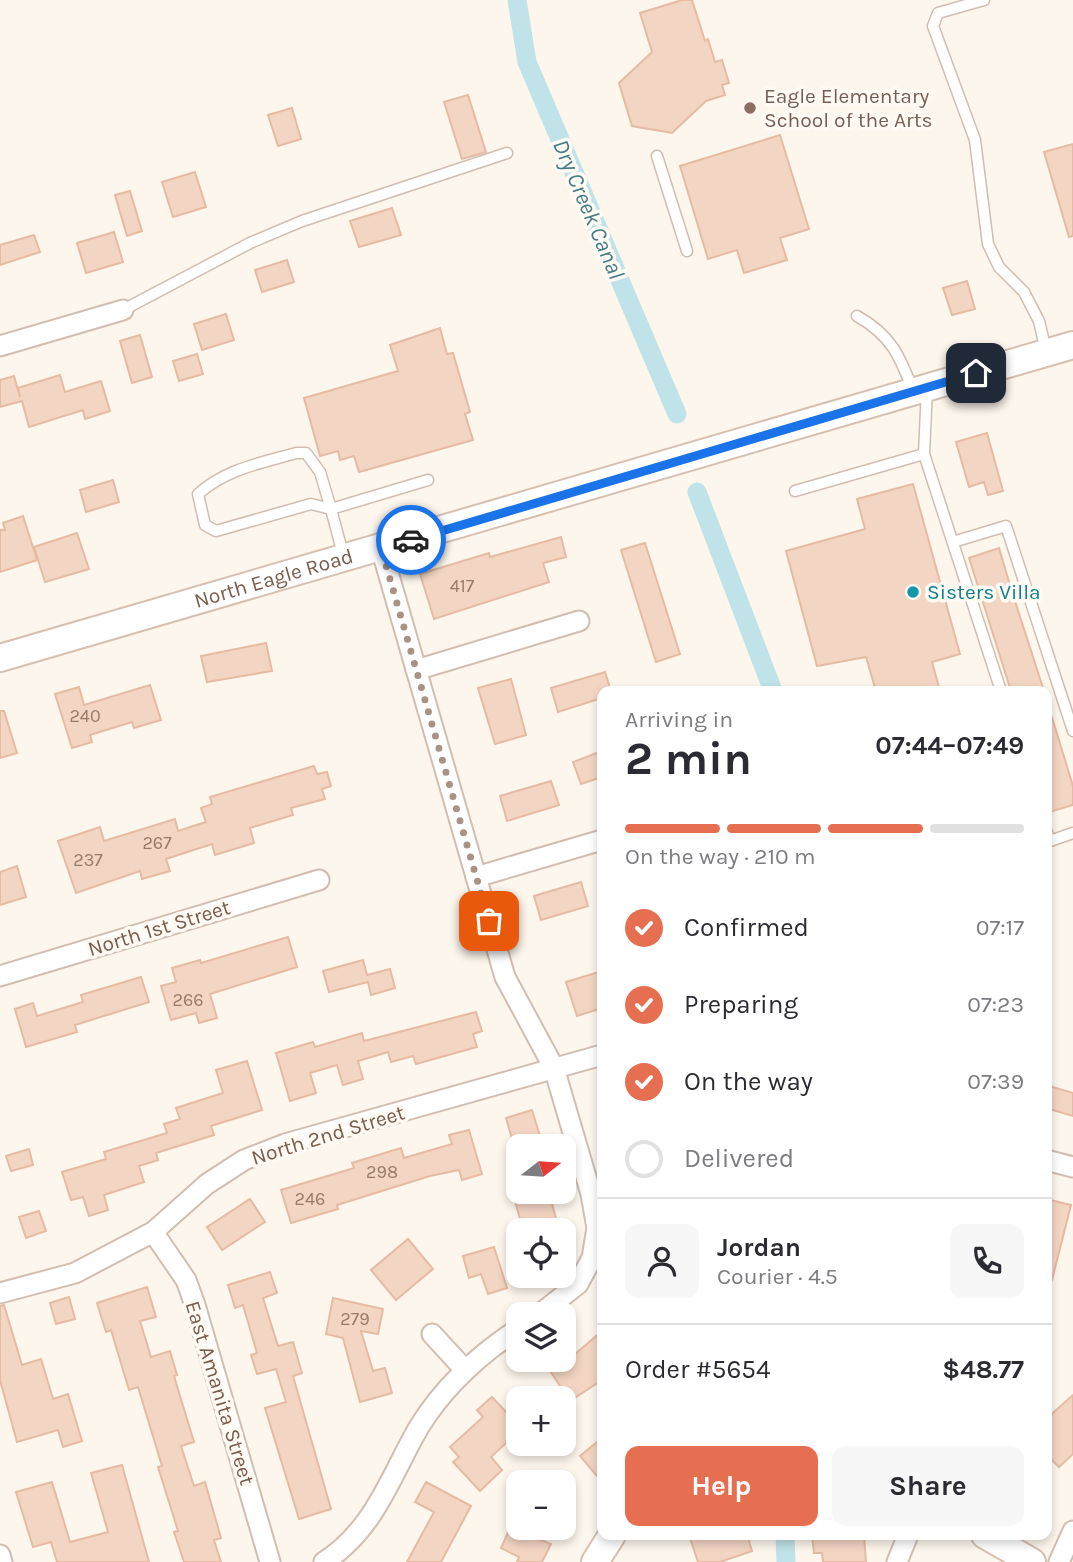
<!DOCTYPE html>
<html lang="en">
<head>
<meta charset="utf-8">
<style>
  :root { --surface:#fff; --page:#f7f7f7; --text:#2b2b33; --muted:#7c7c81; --line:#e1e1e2; --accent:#e76f51 }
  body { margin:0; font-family:Karla,sans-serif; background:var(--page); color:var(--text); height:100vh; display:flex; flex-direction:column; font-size:26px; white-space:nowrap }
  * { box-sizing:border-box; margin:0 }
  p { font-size:23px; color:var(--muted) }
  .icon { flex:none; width:38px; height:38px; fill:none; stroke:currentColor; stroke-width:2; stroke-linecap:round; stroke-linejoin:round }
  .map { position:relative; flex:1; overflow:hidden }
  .drawer { position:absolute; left:597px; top:686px; width:455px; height:854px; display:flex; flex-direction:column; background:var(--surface); border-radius:14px; box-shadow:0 4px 10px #0003 }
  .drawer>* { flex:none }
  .needle { width:46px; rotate:73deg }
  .controls { position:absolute; left:506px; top:1134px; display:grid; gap:14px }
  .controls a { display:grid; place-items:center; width:70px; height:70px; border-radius:14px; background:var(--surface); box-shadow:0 4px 10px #0003; font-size:35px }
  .pin { position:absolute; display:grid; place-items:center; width:60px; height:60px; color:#fff; margin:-30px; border-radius:14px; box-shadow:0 4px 10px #0006 }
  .courier { position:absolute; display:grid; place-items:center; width:70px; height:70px; margin:-35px; border:5px solid #1a73e8; border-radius:50%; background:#fff; color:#222; box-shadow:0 2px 9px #0007 }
  .head em { font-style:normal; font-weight:700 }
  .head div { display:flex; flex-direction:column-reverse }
  .head { display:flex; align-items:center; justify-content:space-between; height:119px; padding:0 28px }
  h1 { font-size:46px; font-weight:700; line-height:52px }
  .bar { display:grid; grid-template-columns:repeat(4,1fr); gap:10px 7px; align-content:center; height:84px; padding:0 28px }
  .bar i { height:9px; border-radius:5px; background:var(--line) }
  .bar .current { background:var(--accent) }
  .bar p { grid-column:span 4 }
  .line { display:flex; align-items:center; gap:18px; padding:0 28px; border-top:2px solid var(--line) }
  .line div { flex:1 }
  .round { display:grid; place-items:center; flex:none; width:74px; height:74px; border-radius:14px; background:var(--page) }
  ol { padding:0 28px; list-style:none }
  li { display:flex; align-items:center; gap:21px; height:77px }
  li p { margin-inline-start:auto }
  li .icon { padding:7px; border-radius:50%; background:var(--accent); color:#fff; stroke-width:4 }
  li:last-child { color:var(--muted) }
  li i { width:38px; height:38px; border:4px solid var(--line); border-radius:50% }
  .cta { display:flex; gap:14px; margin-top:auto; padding:14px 28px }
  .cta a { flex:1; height:80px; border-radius:14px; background:var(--accent); color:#fff; font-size:28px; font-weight:700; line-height:80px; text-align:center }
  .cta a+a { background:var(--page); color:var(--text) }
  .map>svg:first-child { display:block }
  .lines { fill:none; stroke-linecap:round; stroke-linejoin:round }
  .canal { stroke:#bfe3e8; stroke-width:19 }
  .building { fill:#f3d5c3; stroke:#e6bba3; stroke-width:2 }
  .lane-casing { stroke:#d1beb0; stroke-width:13 }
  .street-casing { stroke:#d1beb0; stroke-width:23 }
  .secondary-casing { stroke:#d6c0b0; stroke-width:30 }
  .lane { stroke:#fff; stroke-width:10 }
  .street { stroke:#fff; stroke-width:19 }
  .secondary { stroke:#fff; stroke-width:26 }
  .done { stroke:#a89285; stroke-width:7; stroke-dasharray:0 12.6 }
  .route { stroke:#1a73e8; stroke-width:9 }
  .education-dot { fill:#8d6e63; stroke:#fffaf3; stroke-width:2.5 }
  .culture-dot { fill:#0f9aa8; stroke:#fffaf3; stroke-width:2.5 }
  .labels { text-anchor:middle; stroke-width:7; stroke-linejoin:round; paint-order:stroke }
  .number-label { font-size:18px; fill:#987a6a }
  .education-label { font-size:21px; fill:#785e54; stroke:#fffaf3; text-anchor:start }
  .street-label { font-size:21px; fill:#7a5c4d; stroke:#fffaf3 }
  .culture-label { font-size:21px; fill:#0d838f; stroke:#fffaf3; text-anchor:start }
  .water-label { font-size:23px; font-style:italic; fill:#437c86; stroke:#fffaf3 }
</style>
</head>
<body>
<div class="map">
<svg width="1073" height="1562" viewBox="0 0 1073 1562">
  <rect width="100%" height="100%" fill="#fdf6ec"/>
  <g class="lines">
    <g class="canal">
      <polyline points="517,0 527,62 677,414"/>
      <polyline points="697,492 773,691"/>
      <polyline points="785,1535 786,1562"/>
    </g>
  </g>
  <g class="building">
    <polygon points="682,0 692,0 705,41 708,39 715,62 722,60 729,83 722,85 725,95 706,101 672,133 632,126 619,83 652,52 640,13"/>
    <polygon points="468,95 486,152 462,159 444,102"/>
    <polygon points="292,108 301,139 278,146 268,115"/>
    <polygon points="780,135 809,229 780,238 787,260 744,273 737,250 708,259 680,166"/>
    <polygon points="1073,144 1073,236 1069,237 1044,152"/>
    <polygon points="195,172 206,207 173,217 162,182"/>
    <polygon points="130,191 142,231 127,236 115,195"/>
    <polygon points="392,208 401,235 359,247 350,221"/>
    <polygon points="114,232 123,262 86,273 77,243"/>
    <polygon points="34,235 40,252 0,265 0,245"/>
    <polygon points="287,260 294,282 262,292 255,270"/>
    <polygon points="967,281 975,309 952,315 943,288"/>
    <polygon points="226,314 234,340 202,350 194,324"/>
    <polygon points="440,328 447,354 453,353 470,412 465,414 473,440 359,472 354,456 340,460 338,451 320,456 304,398 398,371 390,345"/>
    <polygon points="140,335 152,377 132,383 120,341"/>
    <polygon points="197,354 203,374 179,381 173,361"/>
    <polygon points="60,375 65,392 101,381 110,411 85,419 83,410 29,427 22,401 0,407 0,380 14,376 20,397 18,388"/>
    <polygon points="987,433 1003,491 988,495 984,482 969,487 956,442"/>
    <polygon points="113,480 119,502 86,512 80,490"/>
    <polygon points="913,484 960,654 932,662 940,691 876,691 866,657 817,666 786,551 865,529 857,499"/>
    <polygon points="23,516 37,560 0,572 0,530 5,530 3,523"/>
    <polygon points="77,533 89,569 45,582 34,547"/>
    <polygon points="561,537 566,557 543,563 549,582 434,619 420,574 489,553 490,557"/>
    <polygon points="645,543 680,654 656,662 621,550"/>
    <polygon points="999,548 1012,592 1044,691 1011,691 969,558"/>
    <polygon points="266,643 272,671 207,682 201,656"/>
    <polygon points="605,672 611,691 602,691 602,698 558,712 551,688"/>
    <polygon points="511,679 526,735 495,744 478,688"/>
    <polygon points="150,685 161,720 134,728 132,722 90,735 92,742 72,748 55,694 79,687 84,705"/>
    <polygon points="0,711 4,711 17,753 0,758"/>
    <polygon points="1046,711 1050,711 1073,786 1073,805 1046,813 1046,766 1051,765 1046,750"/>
    <polygon points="602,751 602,777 581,784 573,762"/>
    <polygon points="314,766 317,774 327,772 331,786 322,789 325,799 291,808 293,815 250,828 254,843 215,855 212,844 166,859 170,871 142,879 140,871 76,893 58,841 100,827 104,841 175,819 178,831 206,822 201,808 212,804 210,797"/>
    <polygon points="551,781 559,805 507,821 500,796"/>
    <polygon points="17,866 26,897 0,905 0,872"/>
    <polygon points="581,882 588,906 541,920 534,896"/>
    <polygon points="288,937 297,967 210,994 217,1018 199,1023 196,1013 171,1020 161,986 176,982 172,968 200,960 201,963"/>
    <polygon points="363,960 367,975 390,969 395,988 371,995 368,982 329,992 323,971"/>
    <polygon points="602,971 602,1008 577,1016 566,982"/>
    <polygon points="141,977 149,1002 75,1025 77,1032 26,1047 15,1009 33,1003 37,1016 83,1002 81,995"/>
    <polygon points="476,1012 482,1031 473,1034 477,1047 416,1064 413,1056 391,1062 388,1052 358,1061 363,1079 343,1085 337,1065 310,1073 316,1093 290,1101 276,1053 313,1042 315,1047 362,1033 364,1041"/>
    <polygon points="247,1061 262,1110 211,1126 214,1135 156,1153 158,1160 139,1166 144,1182 104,1195 108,1210 89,1216 83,1197 71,1200 62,1172 106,1159 104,1152 167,1133 164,1124 180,1119 176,1108 223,1093 216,1070"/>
    <polygon points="1046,1085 1073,1093 1073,1116 1046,1108"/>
    <polygon points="532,1110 543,1146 514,1146 506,1118"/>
    <polygon points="469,1130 482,1174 462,1180 459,1170 430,1176 337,1205 338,1209 291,1223 281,1190 354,1168 352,1163 401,1148 404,1158 452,1144 449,1135"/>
    <polygon points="29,1149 33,1165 11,1171 6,1156"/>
    <polygon points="536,1192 549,1192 559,1230 523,1230 514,1197"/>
    <polygon points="250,1199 265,1222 222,1250 207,1227"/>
    <polygon points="1046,1199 1071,1205 1052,1280 1046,1279"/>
    <polygon points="39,1211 46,1231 26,1238 19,1217"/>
    <polygon points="408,1239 433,1269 396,1300 371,1270"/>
    <polygon points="494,1247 507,1288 488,1294 481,1274 469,1278 463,1256"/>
    <polygon points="270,1272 277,1293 263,1298 278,1346 293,1342 302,1373 293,1376 331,1509 299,1519 265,1408 286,1402 276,1369 257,1374 251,1355 257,1353 243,1305 235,1308 228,1285"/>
    <polygon points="147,1287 156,1317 140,1321 151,1357 170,1351 177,1375 174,1376 194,1442 181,1446 194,1486 205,1482 221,1538 214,1540 221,1562 184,1562 174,1532 178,1531 158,1467 162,1466 138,1387 129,1390 111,1330 106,1332 97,1303"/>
    <polygon points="69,1297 75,1319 56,1324 50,1303"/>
    <polygon points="333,1298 383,1309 378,1334 361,1331 373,1371 385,1368 392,1393 360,1402 343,1338 326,1334"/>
    <polygon points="4,1305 22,1365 41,1359 53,1399 68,1394 82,1441 63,1447 58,1430 17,1442 0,1380 0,1306"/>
    <polygon points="602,1331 602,1380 570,1401 543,1360 567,1361"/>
    <polygon points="1073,1395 1073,1454 1059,1467 1046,1454 1046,1419"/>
    <polygon points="492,1397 506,1412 518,1401 518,1432 491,1457 502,1470 480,1491 453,1462 459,1457 450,1447 483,1417 477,1410"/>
    <polygon points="602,1438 602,1482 580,1456"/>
    <polygon points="122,1465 149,1562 57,1562 51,1542 33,1547 16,1492 52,1482 70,1542 108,1532 91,1473"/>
    <polygon points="426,1482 471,1506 441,1562 407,1562 434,1512 415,1502"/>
    <polygon points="510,1528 551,1544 542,1562 517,1562 519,1557 501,1548"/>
    <polygon points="689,1535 747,1535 752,1551 720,1562 698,1562"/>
    <polygon points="812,1535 864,1535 866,1562 823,1562 822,1553 814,1553"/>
  </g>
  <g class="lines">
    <defs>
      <g id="lane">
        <polyline points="984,0 938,13 933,26 975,140 988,244 999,267 1024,292 1039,321 1046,351"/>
        <polyline points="657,156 687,251"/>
        <polyline points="123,310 250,243 302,221 507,153"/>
        <path d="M857 316C891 335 900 356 913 391"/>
        <polyline points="927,388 924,454 1001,691"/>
        <polyline points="795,491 924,454"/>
        <polyline points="953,542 1006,526 1073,731"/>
        <path d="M344 558 331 509 311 504 216 531 205 525 198 494C226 469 261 463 296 453H306L320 472 331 509 428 480"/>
        <polyline points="1046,830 1050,841 1073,833"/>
      </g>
      <g id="street">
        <polyline points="0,346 123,310"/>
        <polyline points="381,548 505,977 554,1068 591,1194 597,1228 592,1258 578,1284 540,1314"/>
        <polyline points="416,670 579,621"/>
        <polyline points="476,877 602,840"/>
        <polyline points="0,976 319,880"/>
        <polyline points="1046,1160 1073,1167"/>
        <polyline points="153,1232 186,1280 195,1305 270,1562"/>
        <polyline points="0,1293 75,1273 153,1232 207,1184 244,1160 285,1144 602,1055"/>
        <polyline points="432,1334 465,1370"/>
        <polyline points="0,1555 2,1562"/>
        <path d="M324 1562C375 1529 390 1477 419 1427 443 1388 480 1354 518 1329"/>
        <polyline points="897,1562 908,1535"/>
        <polyline points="1059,1562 1073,1531"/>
      </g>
      <g id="secondary">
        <path id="s1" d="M0 658 1073 345"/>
        <polyline points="985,1535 1032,1562"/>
        <polyline points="595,1562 612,1535"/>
      </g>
    </defs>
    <use href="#lane" class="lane-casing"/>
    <use href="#street" class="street-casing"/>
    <use href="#secondary" class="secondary-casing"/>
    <use href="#lane" class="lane"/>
    <use href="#street" class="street"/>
    <use href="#secondary" class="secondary"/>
  </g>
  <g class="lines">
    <polyline class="done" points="411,540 381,548 489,921"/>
    <polyline class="route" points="411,540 976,373"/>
  </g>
  <circle class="education-dot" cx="750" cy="108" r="7"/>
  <circle class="culture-dot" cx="913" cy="592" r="7"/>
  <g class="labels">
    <g class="number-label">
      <text x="462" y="592">417</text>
      <text x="85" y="722">240</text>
      <text x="157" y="849">267</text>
      <text x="88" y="866">237</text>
      <text x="188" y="1006">266</text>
      <text x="382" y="1178">298</text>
      <text x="310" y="1205">246</text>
      <text x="355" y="1325">279</text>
    </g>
    <g class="education-label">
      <text x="764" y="103">Eagle Elementary<tspan x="764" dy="24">School of the Arts</tspan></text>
    </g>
    <g class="street-label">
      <text dy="7" stroke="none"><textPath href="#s1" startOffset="285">North Eagle Road</textPath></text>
      <text transform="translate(159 928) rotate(-17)" y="7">North 1st Street</text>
      <text transform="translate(328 1135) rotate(-17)" y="7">North 2nd Street</text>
      <text transform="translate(220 1393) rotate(73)" y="7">East Amanita Street</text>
    </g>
    <g class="culture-label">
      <text x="927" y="599">Sisters Villa</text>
    </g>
    <g class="water-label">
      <text transform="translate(589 209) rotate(67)" y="8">Dry Creek Canal</text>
    </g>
  </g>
</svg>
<div class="controls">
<a><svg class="needle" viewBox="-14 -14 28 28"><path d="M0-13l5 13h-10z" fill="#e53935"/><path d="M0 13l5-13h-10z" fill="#7c7c81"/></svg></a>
<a><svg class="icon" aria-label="locate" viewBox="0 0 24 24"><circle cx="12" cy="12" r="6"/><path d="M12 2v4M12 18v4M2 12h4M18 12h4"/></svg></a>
<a><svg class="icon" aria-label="layers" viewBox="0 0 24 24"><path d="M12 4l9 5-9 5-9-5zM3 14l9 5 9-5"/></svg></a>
<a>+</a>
<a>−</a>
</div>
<div class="pin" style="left:489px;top:921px;background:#ea580c"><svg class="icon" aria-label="bag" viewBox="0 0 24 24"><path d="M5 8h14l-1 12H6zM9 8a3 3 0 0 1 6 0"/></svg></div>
<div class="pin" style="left:976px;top:373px;background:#1f2937"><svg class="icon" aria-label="home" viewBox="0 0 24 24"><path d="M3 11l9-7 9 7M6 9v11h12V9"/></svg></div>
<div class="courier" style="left:411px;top:540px"><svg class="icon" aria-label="car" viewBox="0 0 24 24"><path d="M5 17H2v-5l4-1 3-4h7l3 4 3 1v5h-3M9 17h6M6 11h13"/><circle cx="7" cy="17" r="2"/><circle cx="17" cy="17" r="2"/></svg></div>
<section class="drawer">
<div class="head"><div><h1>2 min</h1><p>Arriving in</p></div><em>07:44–07:49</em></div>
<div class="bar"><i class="current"></i><i class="current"></i><i class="current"></i><i></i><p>On the way · 210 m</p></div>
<ol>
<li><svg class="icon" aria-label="check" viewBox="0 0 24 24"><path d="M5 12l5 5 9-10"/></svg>Confirmed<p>07:17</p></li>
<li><svg class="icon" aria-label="check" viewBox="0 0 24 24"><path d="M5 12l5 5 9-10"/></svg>Preparing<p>07:23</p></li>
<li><svg class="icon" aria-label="check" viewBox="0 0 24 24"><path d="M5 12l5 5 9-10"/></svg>On the way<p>07:39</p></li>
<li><i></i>Delivered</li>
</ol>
<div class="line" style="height:126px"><a class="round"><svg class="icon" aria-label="person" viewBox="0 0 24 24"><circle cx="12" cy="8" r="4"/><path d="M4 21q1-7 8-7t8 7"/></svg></a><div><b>Jordan</b><p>Courier · 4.5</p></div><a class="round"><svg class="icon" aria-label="phone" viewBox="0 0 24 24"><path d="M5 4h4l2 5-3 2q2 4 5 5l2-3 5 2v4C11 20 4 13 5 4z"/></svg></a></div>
<div class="line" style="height:91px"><div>Order #5654</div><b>$48.77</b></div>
<div class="cta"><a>Help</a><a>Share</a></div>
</section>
</div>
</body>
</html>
